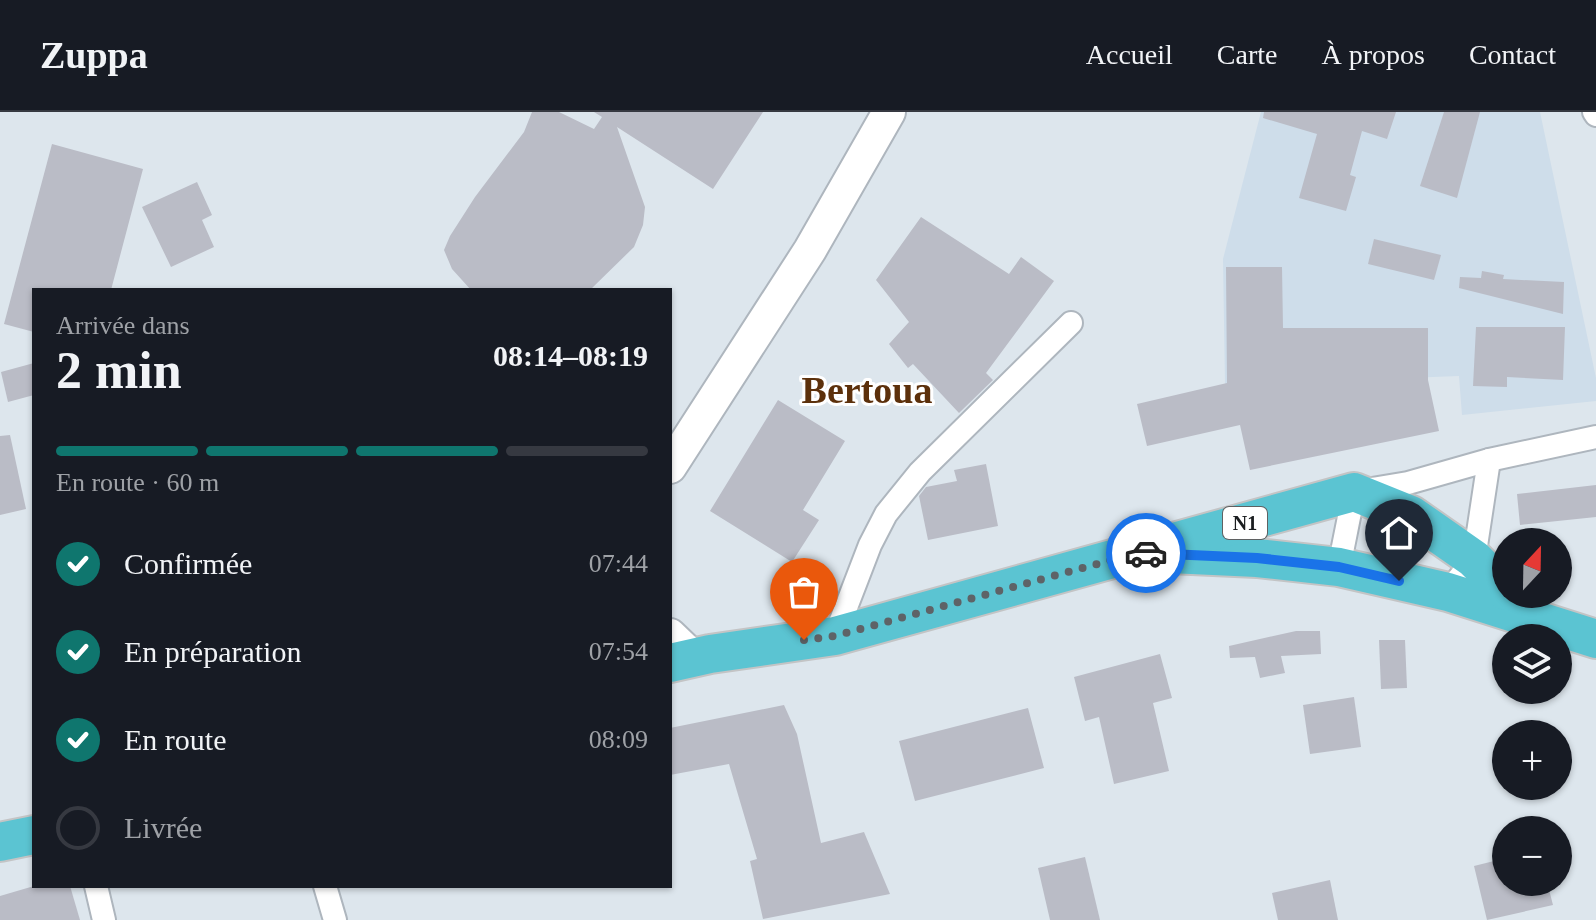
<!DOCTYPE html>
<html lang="fr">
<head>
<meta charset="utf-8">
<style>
  :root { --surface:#171b24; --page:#242831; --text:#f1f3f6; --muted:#9ea1a6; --line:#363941; --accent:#0f766e }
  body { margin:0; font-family:Georgia,serif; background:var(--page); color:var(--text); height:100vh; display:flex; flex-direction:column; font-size:30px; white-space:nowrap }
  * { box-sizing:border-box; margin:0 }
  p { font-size:26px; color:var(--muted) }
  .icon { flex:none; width:44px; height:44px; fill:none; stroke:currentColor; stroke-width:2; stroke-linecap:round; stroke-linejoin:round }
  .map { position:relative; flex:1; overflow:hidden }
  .details { position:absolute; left:32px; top:176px; width:640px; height:600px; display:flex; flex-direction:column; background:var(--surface); border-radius:0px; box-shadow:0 2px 6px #0004 }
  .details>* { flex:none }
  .needle { width:52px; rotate:22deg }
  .buttons { position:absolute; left:1492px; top:416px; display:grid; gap:16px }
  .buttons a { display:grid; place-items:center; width:80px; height:80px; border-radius:50%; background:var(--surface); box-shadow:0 2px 6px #0004; font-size:40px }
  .pin { position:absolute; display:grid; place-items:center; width:68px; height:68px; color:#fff; margin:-82px -34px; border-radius:50% 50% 50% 0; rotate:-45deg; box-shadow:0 0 8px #0007 }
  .pin .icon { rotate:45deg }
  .courier { position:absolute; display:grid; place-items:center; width:80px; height:80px; margin:-40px; border:6px solid #1a73e8; border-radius:50%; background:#fff; color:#222; box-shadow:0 2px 10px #0007 }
  .overview em { font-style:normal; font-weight:700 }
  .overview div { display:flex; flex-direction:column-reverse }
  .overview { display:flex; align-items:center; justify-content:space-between; height:136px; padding:0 24px }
  h1 { font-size:52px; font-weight:700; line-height:60px }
  .bar { display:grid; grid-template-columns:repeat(4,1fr); gap:12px 8px; align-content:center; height:96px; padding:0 24px }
  .bar i { height:10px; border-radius:6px; background:var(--line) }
  .bar .on { background:var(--accent) }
  .bar p { grid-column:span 4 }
  ol { padding:0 24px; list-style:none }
  li { display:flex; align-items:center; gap:24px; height:88px }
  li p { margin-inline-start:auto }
  li .icon { padding:8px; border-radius:50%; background:var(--accent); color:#fff; stroke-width:4 }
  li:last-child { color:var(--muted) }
  li i { width:44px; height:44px; border:4px solid var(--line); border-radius:50% }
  header { display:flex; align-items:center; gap:48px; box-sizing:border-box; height:112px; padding:0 40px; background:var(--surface); border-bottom:2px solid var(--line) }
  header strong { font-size:38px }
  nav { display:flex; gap:44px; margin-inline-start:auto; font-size:28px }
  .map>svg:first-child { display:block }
  .built { fill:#ceddea }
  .building { fill:#babcc6 }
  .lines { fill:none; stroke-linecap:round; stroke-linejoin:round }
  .minor-casing { stroke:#aeb6be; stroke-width:26 }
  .secondary-casing { stroke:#aeb6be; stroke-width:36 }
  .trunk-casing { stroke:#c3c4c5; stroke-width:42 }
  .minor { stroke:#fff; stroke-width:22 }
  .secondary { stroke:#fff; stroke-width:32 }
  .trunk { stroke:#5bc4d2; stroke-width:38 }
  .done { stroke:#5e6367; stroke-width:8; stroke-dasharray:0 14.4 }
  .route { stroke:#1a73e8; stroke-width:10 }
  .labels { text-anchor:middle; stroke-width:6; stroke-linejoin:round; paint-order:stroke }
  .shield { fill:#fff; stroke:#5f6162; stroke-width:2 }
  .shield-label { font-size:20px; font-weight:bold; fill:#1a1d1f }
  .town-label { font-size:38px; font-weight:bold; fill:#5c300b; stroke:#fff }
</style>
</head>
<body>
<header>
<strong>Zuppa</strong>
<nav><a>Accueil</a><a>Carte</a><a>À propos</a><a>Contact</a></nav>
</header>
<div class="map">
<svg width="1596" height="808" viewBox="0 0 1596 808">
  <rect width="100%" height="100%" fill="#dde6ed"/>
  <polygon class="built" points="1261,0 1540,0 1596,266 1596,289 1462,303 1459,264 1225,273 1223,147"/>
  <g class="building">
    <polygon points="532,0 559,0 594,17 602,5 594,0 763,0 713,77 617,15 645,95 643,113 634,135 590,178 471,178 452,157 444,138 450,124 475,85 524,20"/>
    <polygon points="1264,0 1396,0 1387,27 1362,19 1350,63 1356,65 1346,99 1299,86 1317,22 1263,6"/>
    <polygon points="1444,0 1480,0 1457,86 1420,74"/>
    <polygon points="52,32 143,57 111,178 34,178 34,220 4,212"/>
    <polygon points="197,70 212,103 202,108 214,135 171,155 142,95"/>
    <polygon points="921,105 1009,162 1021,145 1054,169 986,261 993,268 959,301 913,252 908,256 889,232 909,210 876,168"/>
    <polygon points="1374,127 1441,143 1434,168 1368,152"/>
    <polygon points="1226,155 1282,155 1283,216 1428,216 1428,268 1439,319 1250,358 1240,313 1147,334 1137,292 1227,271"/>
    <polygon points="1482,159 1504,163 1503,167 1564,170 1563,202 1459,176 1460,165 1481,166"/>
    <polygon points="1476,215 1565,215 1563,268 1507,265 1507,275 1473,274"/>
    <polygon points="34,251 34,283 8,290 1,260"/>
    <polygon points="778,288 845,329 803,398 819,408 792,450 710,399"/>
    <polygon points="10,323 26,397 0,403 0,324"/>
    <polygon points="986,352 998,414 928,428 919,384 926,375 957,369 954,358"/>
    <polygon points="1596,373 1596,405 1520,413 1517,382"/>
    <polygon points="1296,519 1320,519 1321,542 1281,544 1285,561 1260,566 1255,545 1230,546 1229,534"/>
    <polygon points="1379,528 1405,528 1407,576 1381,577"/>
    <polygon points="1160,542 1172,586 1153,591 1169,659 1114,672 1099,605 1085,609 1074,565"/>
    <polygon points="1354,585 1361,635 1310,642 1303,593"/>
    <polygon points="784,593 797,622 821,731 864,720 890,782 763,807 750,749 757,747 729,652 670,663 670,616"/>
    <polygon points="1028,596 1044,656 915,689 899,629"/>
    <polygon points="1085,745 1100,808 1050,808 1038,756"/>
    <polygon points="1506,746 1506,770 1547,770 1553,793 1487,808 1474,754"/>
    <polygon points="1330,768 1338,808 1278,808 1272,781"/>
    <polygon points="34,774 70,774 80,808 0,808 0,784"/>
  </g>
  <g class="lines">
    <defs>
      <g id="minor">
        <polyline points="1594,0 1596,3"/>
        <polyline points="1339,455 1354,380 1408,371 1489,348 1596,325"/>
        <polyline points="1448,480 1474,447 1489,348"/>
        <polyline points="835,524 870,433 886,402 920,360 1071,211"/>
        <polyline points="96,774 104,808"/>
        <polyline points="325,774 335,808"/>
      </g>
      <g id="secondary">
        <polyline points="670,355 810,138 889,0"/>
        <polyline points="670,523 694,546 710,542"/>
      </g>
      <g id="trunk">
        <polyline points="1170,442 1257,446 1339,455 1448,480 1596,527"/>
        <polyline points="670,551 710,542 835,524 1354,380 1411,403 1474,447 1506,479"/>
        <polyline points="0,730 34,723"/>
      </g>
    </defs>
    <use href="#minor" class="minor-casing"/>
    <use href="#secondary" class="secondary-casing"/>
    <use href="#trunk" class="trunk-casing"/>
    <use href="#minor" class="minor"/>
    <use href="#secondary" class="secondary"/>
    <use href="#trunk" class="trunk"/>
  </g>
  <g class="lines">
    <polyline class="done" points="804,528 835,524 1137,441 1146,441"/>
    <polyline class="route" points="1146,441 1257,446 1339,455 1399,469"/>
  </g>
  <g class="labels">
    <rect class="shield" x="1223" y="395" width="44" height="32" rx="6"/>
    <g class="shield-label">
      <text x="1245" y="418">N1</text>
    </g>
    <g class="town-label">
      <text x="867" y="291">Bertoua</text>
    </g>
  </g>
</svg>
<div class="buttons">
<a><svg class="needle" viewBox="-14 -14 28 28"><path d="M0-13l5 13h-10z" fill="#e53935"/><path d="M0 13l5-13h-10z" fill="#9ea1a6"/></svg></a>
<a><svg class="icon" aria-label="layers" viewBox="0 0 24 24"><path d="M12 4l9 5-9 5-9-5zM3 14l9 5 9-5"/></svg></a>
<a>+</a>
<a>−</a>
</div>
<div class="pin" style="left:804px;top:528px;background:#ea580c"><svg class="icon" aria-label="bag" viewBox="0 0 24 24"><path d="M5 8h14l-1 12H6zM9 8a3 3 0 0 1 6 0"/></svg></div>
<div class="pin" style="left:1399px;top:469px;background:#1f2937"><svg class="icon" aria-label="home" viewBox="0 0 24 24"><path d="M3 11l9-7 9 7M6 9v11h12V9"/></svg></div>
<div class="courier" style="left:1146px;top:441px"><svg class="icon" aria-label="car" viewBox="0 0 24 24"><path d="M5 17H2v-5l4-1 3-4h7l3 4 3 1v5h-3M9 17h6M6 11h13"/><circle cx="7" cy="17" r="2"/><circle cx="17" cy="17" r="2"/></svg></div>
<section class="details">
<div class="overview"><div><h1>2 min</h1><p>Arrivée dans</p></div><em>08:14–08:19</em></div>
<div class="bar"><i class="on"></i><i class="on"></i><i class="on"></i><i></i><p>En route · 60 m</p></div>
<ol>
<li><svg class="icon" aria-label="check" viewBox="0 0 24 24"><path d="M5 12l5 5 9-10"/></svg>Confirmée<p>07:44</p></li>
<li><svg class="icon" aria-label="check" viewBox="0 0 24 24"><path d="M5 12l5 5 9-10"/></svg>En préparation<p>07:54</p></li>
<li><svg class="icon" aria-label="check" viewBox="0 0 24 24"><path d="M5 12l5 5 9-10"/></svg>En route<p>08:09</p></li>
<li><i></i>Livrée</li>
</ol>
</section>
</div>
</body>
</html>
